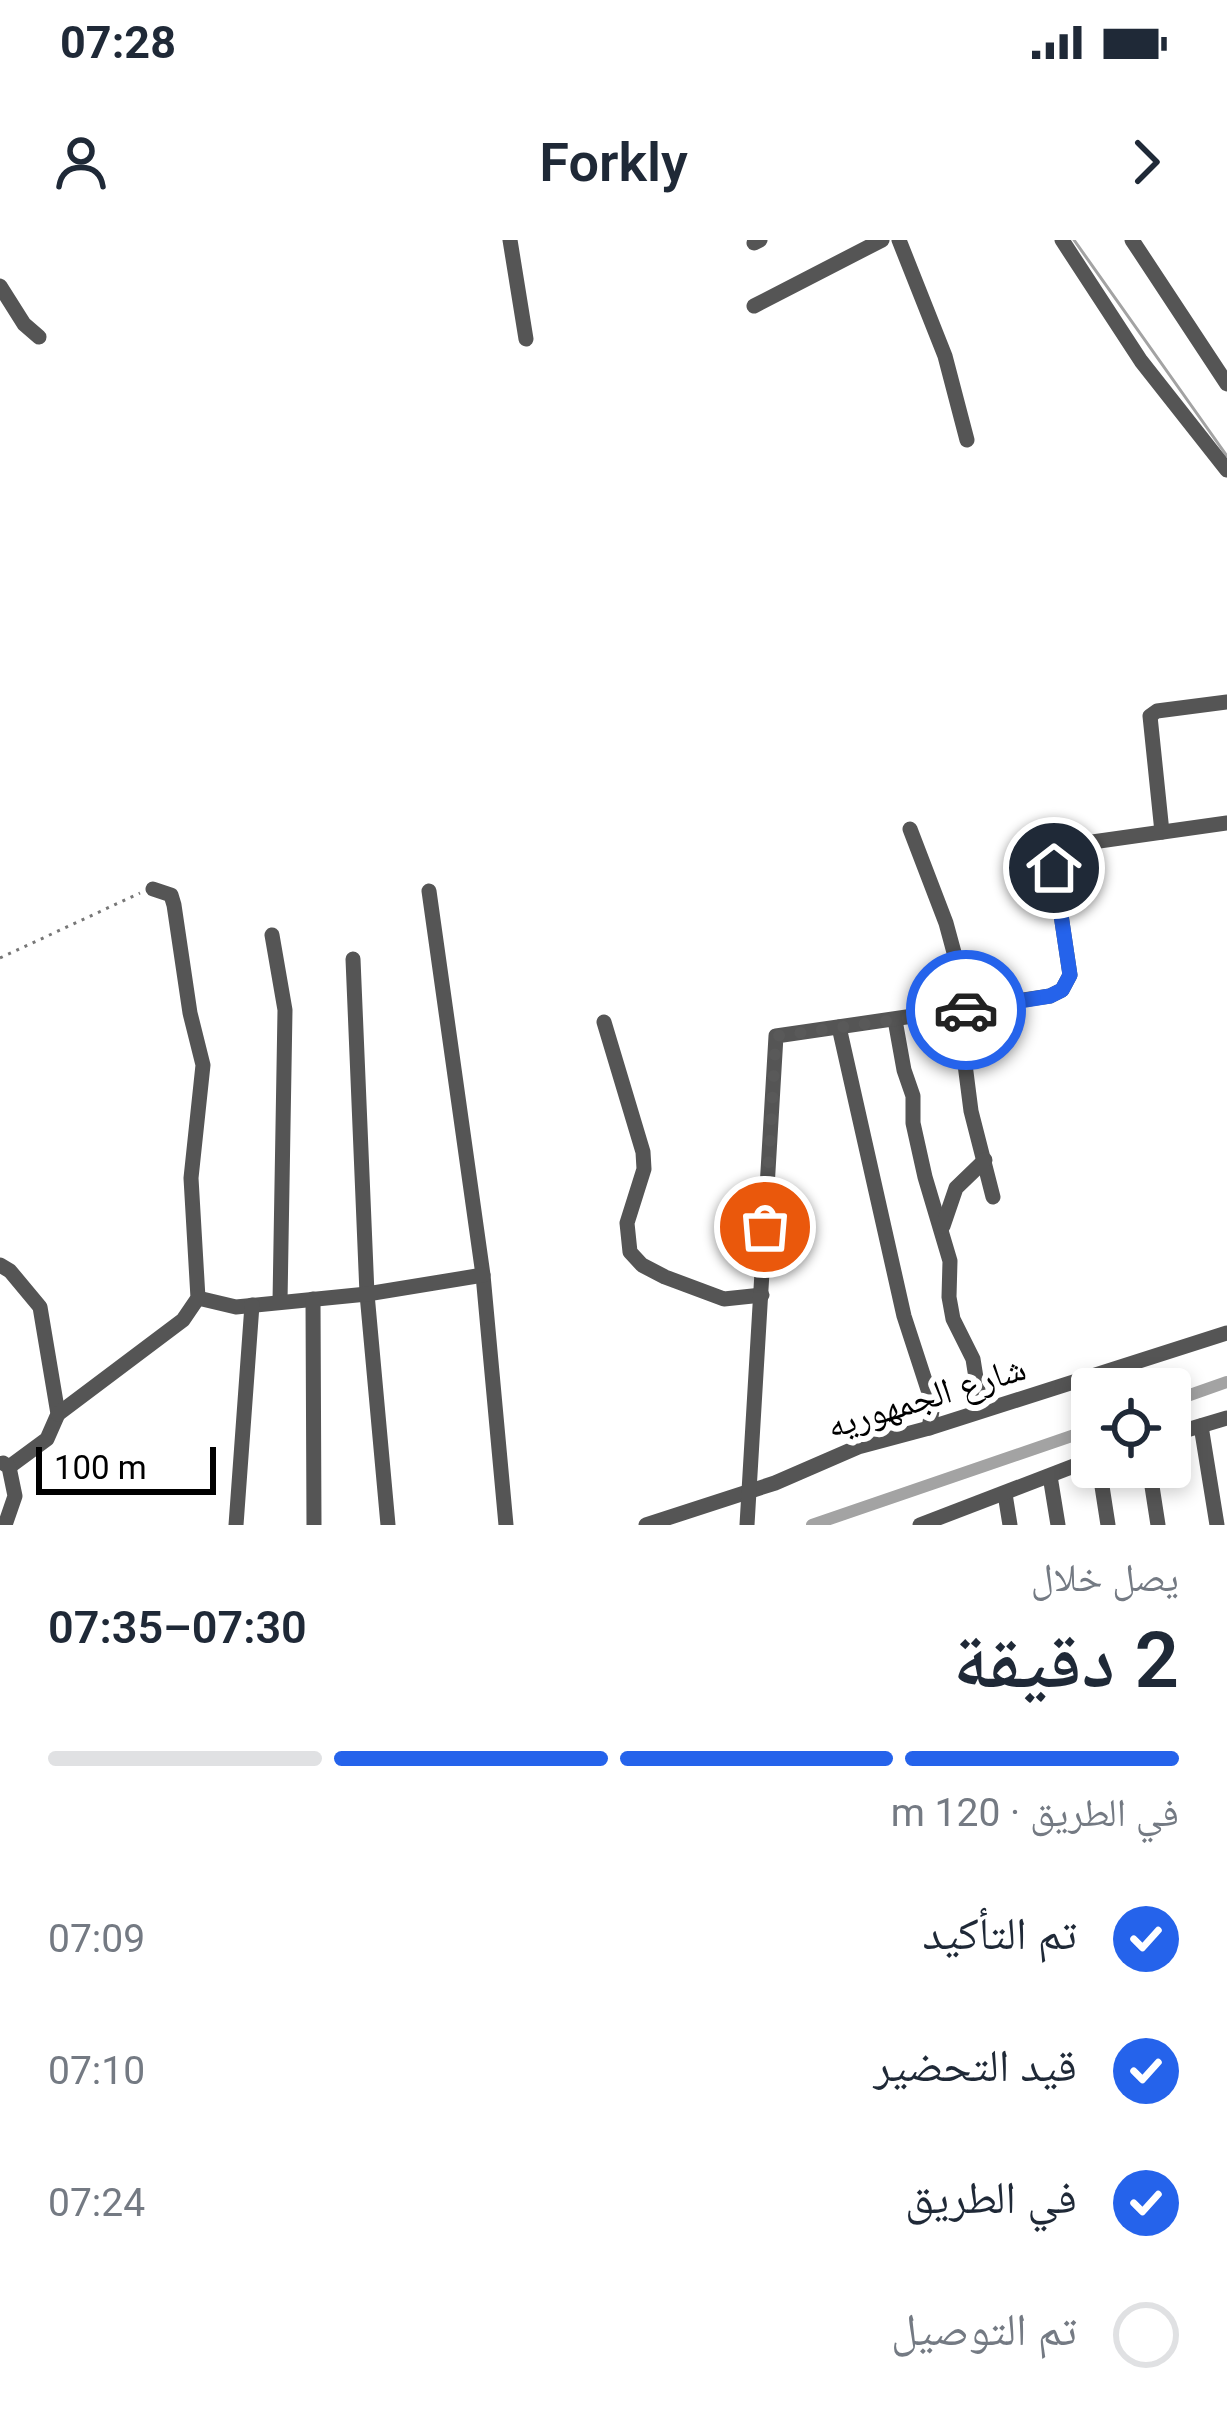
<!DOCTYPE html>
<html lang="ar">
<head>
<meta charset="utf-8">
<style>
  :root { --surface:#fff; --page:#f6f6f7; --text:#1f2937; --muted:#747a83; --line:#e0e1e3; --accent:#2563eb }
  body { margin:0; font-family:Roboto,"Noto Naskh Arabic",sans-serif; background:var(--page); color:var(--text); direction:rtl; height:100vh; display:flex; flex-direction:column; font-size:45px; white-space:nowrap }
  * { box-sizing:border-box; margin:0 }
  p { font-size:39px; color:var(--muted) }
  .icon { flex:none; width:66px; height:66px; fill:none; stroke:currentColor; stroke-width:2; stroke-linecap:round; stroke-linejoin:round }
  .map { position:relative; height:1285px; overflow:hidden; direction:ltr }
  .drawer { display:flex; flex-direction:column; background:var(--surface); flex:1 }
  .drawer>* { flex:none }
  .tools { position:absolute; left:1071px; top:1128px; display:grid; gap:24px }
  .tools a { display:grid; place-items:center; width:120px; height:120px; border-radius:12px; background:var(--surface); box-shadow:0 6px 18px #0003; font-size:60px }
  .scale { position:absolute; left:36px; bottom:30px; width:180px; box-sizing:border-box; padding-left:12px; border:6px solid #000; border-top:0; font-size:33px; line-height:42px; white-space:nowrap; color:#000; -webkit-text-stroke:9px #fff; paint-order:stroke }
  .pin { position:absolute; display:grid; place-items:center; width:102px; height:102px; color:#fff; margin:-51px; border:6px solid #fff; border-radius:50%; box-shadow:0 3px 12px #0007 }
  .courier { position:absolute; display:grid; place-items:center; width:120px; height:120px; margin:-60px; border:9px solid #2563eb; border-radius:50%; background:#fff; color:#222; box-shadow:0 3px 15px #0007 }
  .headline em { font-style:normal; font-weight:600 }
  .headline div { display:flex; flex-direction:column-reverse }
  .headline { display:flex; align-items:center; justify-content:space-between; height:204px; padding:0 48px }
  h1 { font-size:78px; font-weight:600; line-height:90px }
  .bar { display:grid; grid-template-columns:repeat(4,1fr); gap:18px 12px; align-content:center; height:144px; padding:0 48px }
  .bar i { height:15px; border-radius:9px; background:var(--line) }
  .bar .active { background:var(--accent) }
  .bar p { grid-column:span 4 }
  ol { padding:0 48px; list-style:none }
  li { display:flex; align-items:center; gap:36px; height:132px }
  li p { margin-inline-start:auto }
  li .icon { padding:12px; border-radius:50%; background:var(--accent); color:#fff; stroke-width:4 }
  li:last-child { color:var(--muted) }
  li i { width:66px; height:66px; border:6px solid var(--line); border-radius:50% }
  .status { display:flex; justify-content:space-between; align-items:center; height:84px; padding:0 60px; background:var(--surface); direction:ltr }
  .status svg { height:33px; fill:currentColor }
  header { display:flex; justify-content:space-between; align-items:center; height:156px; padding:0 48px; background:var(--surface); font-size:54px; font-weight:600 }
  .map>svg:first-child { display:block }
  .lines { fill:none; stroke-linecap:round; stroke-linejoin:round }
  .stream { stroke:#a3a3a3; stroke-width:3 }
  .canal { stroke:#a3a3a3; stroke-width:12 }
  .path { stroke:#777; stroke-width:3; stroke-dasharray:3 6; stroke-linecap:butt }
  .minor { stroke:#555; stroke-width:15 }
  .done { stroke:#595959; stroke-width:12; stroke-dasharray:0 21.6 }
  .route { stroke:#2563eb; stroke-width:15 }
  .labels { text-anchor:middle; stroke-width:12; stroke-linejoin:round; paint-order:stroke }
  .street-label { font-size:36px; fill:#000; stroke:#fff }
</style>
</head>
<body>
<div class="status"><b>07:28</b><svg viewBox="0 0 49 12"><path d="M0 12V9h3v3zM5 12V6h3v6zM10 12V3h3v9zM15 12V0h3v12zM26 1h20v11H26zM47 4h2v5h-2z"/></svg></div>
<header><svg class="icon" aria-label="forward" viewBox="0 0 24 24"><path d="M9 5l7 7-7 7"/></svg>Forkly<svg class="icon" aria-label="person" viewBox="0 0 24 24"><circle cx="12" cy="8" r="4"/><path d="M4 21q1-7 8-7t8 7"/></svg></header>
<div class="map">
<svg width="1227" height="1285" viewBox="0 0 1227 1285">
  <rect width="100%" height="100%" fill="#fff"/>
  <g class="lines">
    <polyline class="stream" points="1074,0 1227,216"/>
    <g class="canal">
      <polyline points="1170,1162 1227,1142"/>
      <polyline points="812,1285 1092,1189"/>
    </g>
    <polyline class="path" points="0,718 140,653"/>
    <g class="minor">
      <polyline points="510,0 526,99"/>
      <polyline points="899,0 945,116 967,200"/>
      <polyline points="1062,0 1141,121 1227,230"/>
      <polyline points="1132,0 1227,144"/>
      <polyline points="754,3 760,0"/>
      <polyline points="0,46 24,84 39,97"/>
      <polyline points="754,66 882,0"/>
      <polyline points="910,589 946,683 962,742 962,801 971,871 993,957"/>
      <polyline points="1162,592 1150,476 1157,471 1227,462"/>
      <polyline points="1057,607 1227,583"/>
      <polyline points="429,651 483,1035 506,1285"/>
      <polyline points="272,695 285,770 280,1062"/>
      <polyline points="353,719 367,1054 388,1285"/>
      <polyline points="895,780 904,830 913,856 913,883 925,937 950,1021 949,1057 953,1079 973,1119 981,1169"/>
      <polyline points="604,782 643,912 644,929 627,983 630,1012 642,1025 665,1037 724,1059 762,1055"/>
      <polyline points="839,787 904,1076 933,1165 929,1188"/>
      <polyline points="943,986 956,948 985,920"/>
      <polyline points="0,1025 10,1031 40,1067 58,1174 47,1199 9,1227"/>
      <polyline points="198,1058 236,1067 367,1054 483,1035"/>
      <polyline points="313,1059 314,1285"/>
      <polyline points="58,1174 183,1080 198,1058 191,938 203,825 190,773 174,665 171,655 153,649"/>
      <polyline points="1201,1186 1217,1285"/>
      <polyline points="1170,1195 1227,1178"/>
      <polyline points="3,1223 9,1227 15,1256 5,1285"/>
      <polyline points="1099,1227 1108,1285"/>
      <polyline points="1149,1227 1158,1285"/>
      <polyline points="1050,1236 1058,1285"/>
      <polyline points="1005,1254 1010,1285"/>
      <polyline points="236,1285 252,1065"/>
      <polyline points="646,1285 775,1243 858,1207 929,1188 1227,1093"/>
      <polyline points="747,1285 776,796 1050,756 1062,750 1070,735 1054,628"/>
      <polyline points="920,1285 1092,1219"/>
    </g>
  </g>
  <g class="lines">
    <polyline class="done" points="765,987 776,796 966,770"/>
    <polyline class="route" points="966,770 1050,756 1062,750 1070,735 1054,628"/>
  </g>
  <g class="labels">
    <g class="street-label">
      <text transform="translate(926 1156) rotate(-17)" y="13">شارع الجمهوريه</text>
    </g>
  </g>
</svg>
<div class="tools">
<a><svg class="icon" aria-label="locate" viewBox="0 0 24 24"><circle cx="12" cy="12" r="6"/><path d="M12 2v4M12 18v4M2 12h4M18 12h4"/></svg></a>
</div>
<div class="scale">100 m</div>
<div class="pin" style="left:765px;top:987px;background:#ea580c"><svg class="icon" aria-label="bag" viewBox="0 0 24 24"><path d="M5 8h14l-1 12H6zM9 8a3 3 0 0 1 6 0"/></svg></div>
<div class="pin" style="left:1054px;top:628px;background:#1f2937"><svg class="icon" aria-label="home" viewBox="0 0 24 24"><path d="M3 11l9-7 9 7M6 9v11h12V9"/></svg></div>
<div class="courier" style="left:966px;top:770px"><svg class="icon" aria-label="car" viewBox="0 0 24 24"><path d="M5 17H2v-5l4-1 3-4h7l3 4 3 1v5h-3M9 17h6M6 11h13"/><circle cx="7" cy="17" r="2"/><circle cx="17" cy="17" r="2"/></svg></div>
</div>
<section class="drawer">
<div class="headline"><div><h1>2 دقيقة</h1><p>يصل خلال</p></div><em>07:30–07:35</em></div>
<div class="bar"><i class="active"></i><i class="active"></i><i class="active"></i><i></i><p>في الطريق · 120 m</p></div>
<ol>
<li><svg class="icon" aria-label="check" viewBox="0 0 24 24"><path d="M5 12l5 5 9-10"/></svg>تم التأكيد<p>07:09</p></li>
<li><svg class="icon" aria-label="check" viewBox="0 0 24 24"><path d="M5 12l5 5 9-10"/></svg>قيد التحضير<p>07:10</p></li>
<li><svg class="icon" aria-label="check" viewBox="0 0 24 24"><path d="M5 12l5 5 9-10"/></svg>في الطريق<p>07:24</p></li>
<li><i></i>تم التوصيل</li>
</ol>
</section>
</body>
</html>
